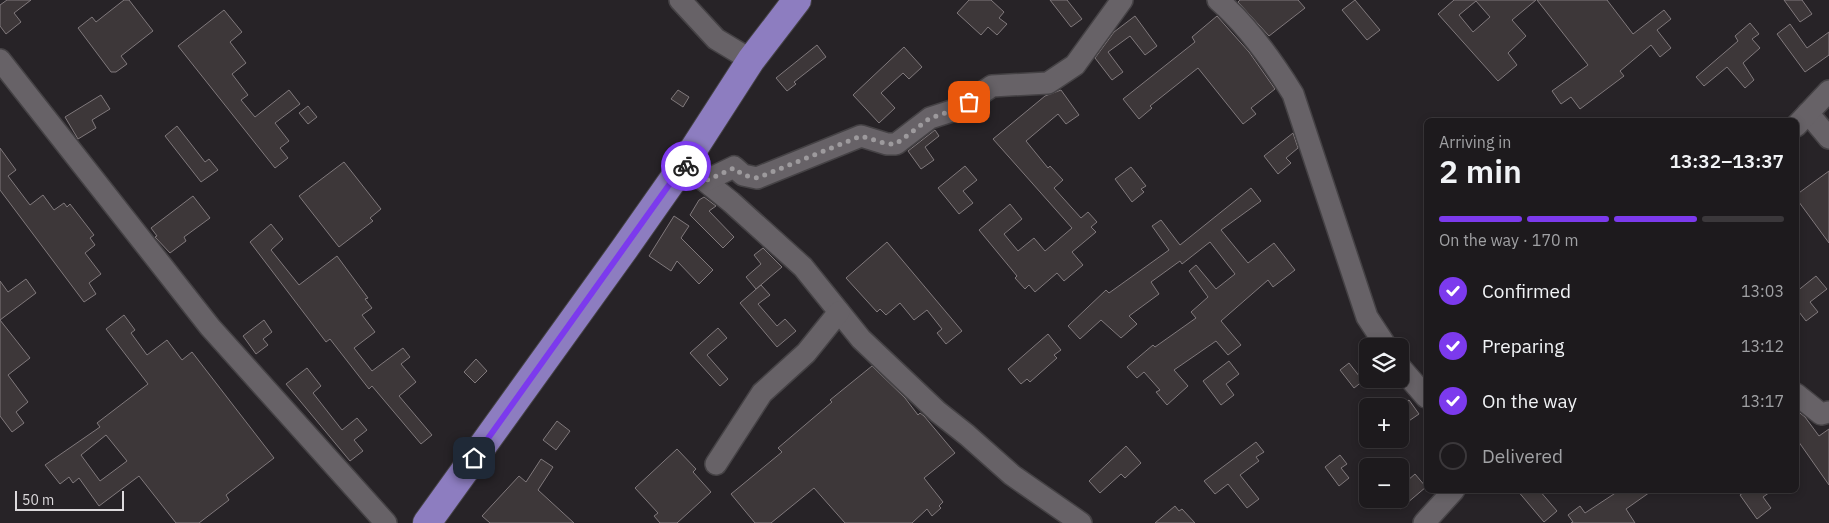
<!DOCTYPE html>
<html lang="en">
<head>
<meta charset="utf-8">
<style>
  :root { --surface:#1d1a1d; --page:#2a272a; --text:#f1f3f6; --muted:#a0a1a4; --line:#3b383b; --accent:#7c3aed }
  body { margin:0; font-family:"IBM Plex Sans",sans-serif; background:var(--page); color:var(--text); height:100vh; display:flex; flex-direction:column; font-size:19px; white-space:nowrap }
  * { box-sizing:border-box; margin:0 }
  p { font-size:16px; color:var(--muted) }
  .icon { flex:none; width:28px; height:28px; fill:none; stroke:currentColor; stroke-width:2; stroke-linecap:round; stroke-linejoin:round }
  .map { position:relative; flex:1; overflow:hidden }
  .side { position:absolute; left:1424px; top:118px; width:375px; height:375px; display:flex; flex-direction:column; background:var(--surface); border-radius:8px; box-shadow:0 2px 8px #0003,0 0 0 1px var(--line) }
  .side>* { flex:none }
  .controls { position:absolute; left:1359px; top:338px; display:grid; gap:10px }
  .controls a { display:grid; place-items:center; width:50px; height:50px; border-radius:8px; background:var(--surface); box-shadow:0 2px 8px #0003,0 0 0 1px var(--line); font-size:25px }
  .scale { position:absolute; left:15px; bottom:12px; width:109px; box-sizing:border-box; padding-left:5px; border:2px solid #dddadd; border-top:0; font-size:14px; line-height:18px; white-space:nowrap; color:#dddadd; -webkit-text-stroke:4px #272327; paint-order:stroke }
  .pin { position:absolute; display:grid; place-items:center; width:42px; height:42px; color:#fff; margin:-21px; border-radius:10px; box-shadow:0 2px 8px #0006 }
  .courier { position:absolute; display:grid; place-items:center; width:50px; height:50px; margin:-25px; border:4px solid #7c3aed; border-radius:50%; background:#fff; color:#222; box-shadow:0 1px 6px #0007 }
  .head em { font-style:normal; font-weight:600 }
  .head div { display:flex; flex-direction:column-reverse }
  .head { display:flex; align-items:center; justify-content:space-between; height:85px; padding:0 15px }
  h1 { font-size:32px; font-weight:600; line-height:38px }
  .bar { display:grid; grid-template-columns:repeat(4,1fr); gap:8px 5px; align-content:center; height:60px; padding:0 15px }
  .bar i { height:6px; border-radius:4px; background:var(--line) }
  .bar .on { background:var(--accent) }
  .bar p { grid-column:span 4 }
  ol { padding:0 15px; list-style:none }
  li { display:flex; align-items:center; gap:15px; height:55px }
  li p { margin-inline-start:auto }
  li .icon { padding:5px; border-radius:50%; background:var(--accent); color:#fff; stroke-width:4 }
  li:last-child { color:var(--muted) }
  li i { width:28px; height:28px; border:2px solid var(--line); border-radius:50% }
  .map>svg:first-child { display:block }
  .building { fill:#3d3739; stroke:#80797c; fill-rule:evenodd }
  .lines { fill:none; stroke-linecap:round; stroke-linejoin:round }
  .minor-casing { stroke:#454245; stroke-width:24 }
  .highway-casing { stroke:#454245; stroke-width:30 }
  .minor { stroke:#676267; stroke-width:21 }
  .highway { stroke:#8d7dc0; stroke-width:28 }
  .done { stroke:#9d9a9d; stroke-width:5; stroke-dasharray:0 9 }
  .route { stroke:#7c3aed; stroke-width:6 }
</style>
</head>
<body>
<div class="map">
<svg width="1829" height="523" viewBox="0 0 1829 523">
  <rect width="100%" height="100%" fill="#272327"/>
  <g class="building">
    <polygon points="7,0 31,0 14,13 21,22 6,34 0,26 0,5"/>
    <polygon points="124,0 129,0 153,31 121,56 127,64 116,72 111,72 78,28 92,17 96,22"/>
    <polygon points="969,0 991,0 1004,12 999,18 1007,24 997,35 988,27 981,35 957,13"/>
    <polygon points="1050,0 1067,0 1082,19 1071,27"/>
    <polygon points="1240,0 1298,0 1305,8 1269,36 1238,2"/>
    <polygon points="1355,0 1380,30 1367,40 1342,10"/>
    <path d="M1454 0H1536L1512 20 1526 36 1508 53 1517 65 1498 81 1438 14ZM1476 1 1490 17 1473 32 1459 15Z"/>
    <polygon points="1537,0 1607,0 1633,34 1664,10 1671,19 1657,30 1671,48 1660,57 1651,45 1620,71 1624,76 1580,109 1571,97 1561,104 1552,91 1588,65"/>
    <polygon points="1784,0 1802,0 1812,14 1800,22"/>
    <polygon points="224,10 242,32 230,42 246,63 232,74 248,95 241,100 255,117 289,90 300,104 275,123 289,141 280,148 288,158 275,168 178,46"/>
    <polygon points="1135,16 1157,46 1145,55 1130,36 1108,52 1123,72 1112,80 1095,58 1114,32"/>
    <polygon points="1217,16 1249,52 1275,89 1251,108 1256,114 1243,124 1198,68 1150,106 1152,108 1139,119 1123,99 1195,42 1192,37"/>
    <polygon points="1750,23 1759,34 1752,39 1760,48 1743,63 1754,80 1745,88 1727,67 1704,86 1696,77 1738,41 1735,36"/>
    <polygon points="1790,24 1807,48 1829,32 1829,55 1805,72 1777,34"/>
    <polygon points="817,45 826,57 794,82 796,84 787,91 776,78"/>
    <polygon points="904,47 922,67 909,79 903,73 881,93 895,108 879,123 853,95"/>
    <polygon points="678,90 689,97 683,107 671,99"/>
    <polygon points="1061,90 1079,115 1066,124 1058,114 1026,141 1048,168 1050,166 1063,180 1054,188 1081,218 1088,212 1097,222 1091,227 1096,232 1072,252 1083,265 1064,281 1057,273 1035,292 1029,285 1025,289 1015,278 1017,276 979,230 1010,204 1022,219 1004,234 1018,251 1034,238 1045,251 1072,228 993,139 1045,96"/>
    <polygon points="101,95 110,109 92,120 96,128 78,139 65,117"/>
    <polygon points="308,106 317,117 308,124 299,113"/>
    <polygon points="177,126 205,162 209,159 218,170 201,182 165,136"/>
    <polygon points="935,130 939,136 925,147 934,160 921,169 908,151"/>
    <polygon points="1293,133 1298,148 1286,158 1291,163 1278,174 1264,156"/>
    <polygon points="0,148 16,170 8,176 30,205 43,195 54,210 64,203 67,207 70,204 94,235 90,238 95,245 85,253 101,274 89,283 96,294 84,302 0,190"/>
    <polygon points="344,162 381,209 370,218 373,221 339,247 299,196"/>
    <polygon points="965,166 977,180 963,191 973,203 959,214 938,188"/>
    <polygon points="1131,167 1146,186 1141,189 1144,192 1132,202 1115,179"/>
    <polygon points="1829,171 1829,243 1796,198 1796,195"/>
    <polygon points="1251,188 1261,201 1221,230 1248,263 1274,243 1295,270 1273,287 1268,280 1221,321 1241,345 1228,355 1216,341 1174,370 1188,386 1167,405 1156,392 1160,390 1144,372 1137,378 1127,367 1153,345 1155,347 1196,318 1191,312 1208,297 1189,271 1196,265 1216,289 1235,274 1210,242 1182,264 1180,261 1151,282 1159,294 1129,316 1137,324 1121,338 1101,320 1080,339 1068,326 1106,290 1109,293 1169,250 1152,226 1161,220 1180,245"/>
    <polygon points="193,196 210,218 184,237 186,241 170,253 155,237 157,236 151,228"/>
    <polygon points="704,197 716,206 709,211 734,237 723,248 690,215 699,200"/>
    <polygon points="674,216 689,226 681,238 713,270 699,284 677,261 671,271 649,256"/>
    <polygon points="271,224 283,239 271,250 299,285 337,256 368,298 365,299 372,308 362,315 375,332 354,348 372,371 403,348 410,357 401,364 416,382 399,396 432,435 421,444 372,386 369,389 330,339 326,342 250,242"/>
    <polygon points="887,242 962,331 946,344 937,333 942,329 927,310 914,320 900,303 886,315 880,309 877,312 846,278"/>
    <polygon points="763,248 782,267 756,289 746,277 761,264 754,255"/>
    <polygon points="1816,276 1827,289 1810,302 1818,312 1806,321 1796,308 1796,292"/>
    <polygon points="26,279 36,293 0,320 30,358 8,375 28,402 16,412 24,423 12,432 0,416 0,281 8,292"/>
    <polygon points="761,285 770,295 758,304 777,326 785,319 796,331 777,347 740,303"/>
    <path d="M124 315 135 330 131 333 147 355 167 340 182 360 192 352 274 458 226 495 229 500 199 523H176L139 476 99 506 79 478 73 483 69 477 60 484 45 465 100 427 97 423 148 384 106 329ZM106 435 127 461 100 481 81 455Z"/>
    <polygon points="264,320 272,332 263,339 268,345 256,354 243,336"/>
    <polygon points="718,328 727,338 707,355 728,379 720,386 690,353"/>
    <polygon points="1048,334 1061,350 1054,355 1057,358 1030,382 1027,379 1021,384 1008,369"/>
    <polygon points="476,359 487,371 475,383 464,372"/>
    <polygon points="1229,361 1239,374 1226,384 1234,395 1221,405 1203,381"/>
    <polygon points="1349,363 1363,381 1354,388 1340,370"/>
    <polygon points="872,366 905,398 918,415 920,413 924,416 955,453 924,478 943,502 939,506 941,508 932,516 927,509 912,523 845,523 814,488 771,523 755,523 731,494 782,452 778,448 832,402 830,400"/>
    <polygon points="307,368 321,386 313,393 342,430 357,418 367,430 354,440 363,451 350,461 286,384"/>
    <polygon points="1409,400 1419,414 1400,427 1400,407"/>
    <polygon points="1796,410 1805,417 1819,436 1829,429 1829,485 1796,438"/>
    <polygon points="557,421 570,431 556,450 543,440"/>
    <polygon points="1256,442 1264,452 1256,457 1259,461 1240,475 1259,499 1247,508 1228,484 1215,494 1204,481"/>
    <polygon points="1126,446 1141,463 1125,478 1121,474 1100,493 1089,481"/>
    <polygon points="677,449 696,469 693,472 711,492 677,523 660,523 654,516 658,513 635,488"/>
    <polygon points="1340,455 1347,464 1341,468 1349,478 1339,486 1325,467"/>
    <polygon points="541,459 553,467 538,490 574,523 490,523 482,516 519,476 526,482"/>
    <polygon points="1415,474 1426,487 1400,509 1400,487"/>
    <polygon points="1517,490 1539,490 1557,511 1544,522"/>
    <polygon points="1620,490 1653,490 1626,509 1635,523 1571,523 1573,522 1568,515 1580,506 1585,513"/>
    <polygon points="1747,490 1773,490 1763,497 1771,508 1757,519 1740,495"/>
    <polygon points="1175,506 1179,511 1182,509 1195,523 1155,523"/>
  </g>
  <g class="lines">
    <defs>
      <g id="minor">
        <polyline points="680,0 716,39 751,60"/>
        <path d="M1218 0C1248 26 1272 60 1293 94L1367 317 1386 346"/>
        <polyline points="0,60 210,327 386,523"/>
        <polyline points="1808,113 1829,138"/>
        <polyline points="1796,126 1829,91"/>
        <polyline points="684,164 731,202 803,267 861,339 938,412 967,435 1012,475 1081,523"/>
        <polyline points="705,181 734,167 743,175 757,178 861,136 887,144 896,144 930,118 958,109 992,86 1048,83 1075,65 1122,0"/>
        <polyline points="1400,367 1426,397"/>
        <polyline points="1796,394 1821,414 1829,412"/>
        <polyline points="716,464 762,393 806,353 839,312"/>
        <polyline points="1424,523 1454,490"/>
      </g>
      <polyline id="highway" points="427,523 625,248 684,164 751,60 797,0"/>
    </defs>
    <use href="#minor" class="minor-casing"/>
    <use href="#highway" class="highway-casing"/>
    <use href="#minor" class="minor"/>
    <use href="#highway" class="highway"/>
  </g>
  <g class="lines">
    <polyline class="done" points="686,166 705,181 734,168 743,175 757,178 861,136 887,144 896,144 930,118 958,109 969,102"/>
    <polyline class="route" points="474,458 684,164 686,166"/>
  </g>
</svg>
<div class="controls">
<a><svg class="icon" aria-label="layers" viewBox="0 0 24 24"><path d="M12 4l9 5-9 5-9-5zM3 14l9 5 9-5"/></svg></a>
<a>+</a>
<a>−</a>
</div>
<div class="scale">50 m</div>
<div class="pin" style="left:969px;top:102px;background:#ea580c"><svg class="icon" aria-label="bag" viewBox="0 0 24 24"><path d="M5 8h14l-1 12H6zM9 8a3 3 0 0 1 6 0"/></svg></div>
<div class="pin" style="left:474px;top:458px;background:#1f2937"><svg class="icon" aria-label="home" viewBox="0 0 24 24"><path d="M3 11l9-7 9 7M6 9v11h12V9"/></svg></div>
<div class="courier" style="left:686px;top:166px"><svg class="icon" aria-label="bike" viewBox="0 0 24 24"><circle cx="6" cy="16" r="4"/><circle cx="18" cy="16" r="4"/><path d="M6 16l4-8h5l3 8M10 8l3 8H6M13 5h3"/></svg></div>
<section class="side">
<div class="head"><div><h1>2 min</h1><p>Arriving in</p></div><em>13:32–13:37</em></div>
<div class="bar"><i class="on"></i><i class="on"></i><i class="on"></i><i></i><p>On the way · 170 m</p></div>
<ol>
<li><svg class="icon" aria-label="check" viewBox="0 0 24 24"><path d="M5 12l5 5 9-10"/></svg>Confirmed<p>13:03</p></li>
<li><svg class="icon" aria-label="check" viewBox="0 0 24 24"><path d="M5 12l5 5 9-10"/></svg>Preparing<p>13:12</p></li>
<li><svg class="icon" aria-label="check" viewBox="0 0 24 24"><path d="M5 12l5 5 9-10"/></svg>On the way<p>13:17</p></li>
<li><i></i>Delivered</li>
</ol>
</section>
</div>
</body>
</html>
